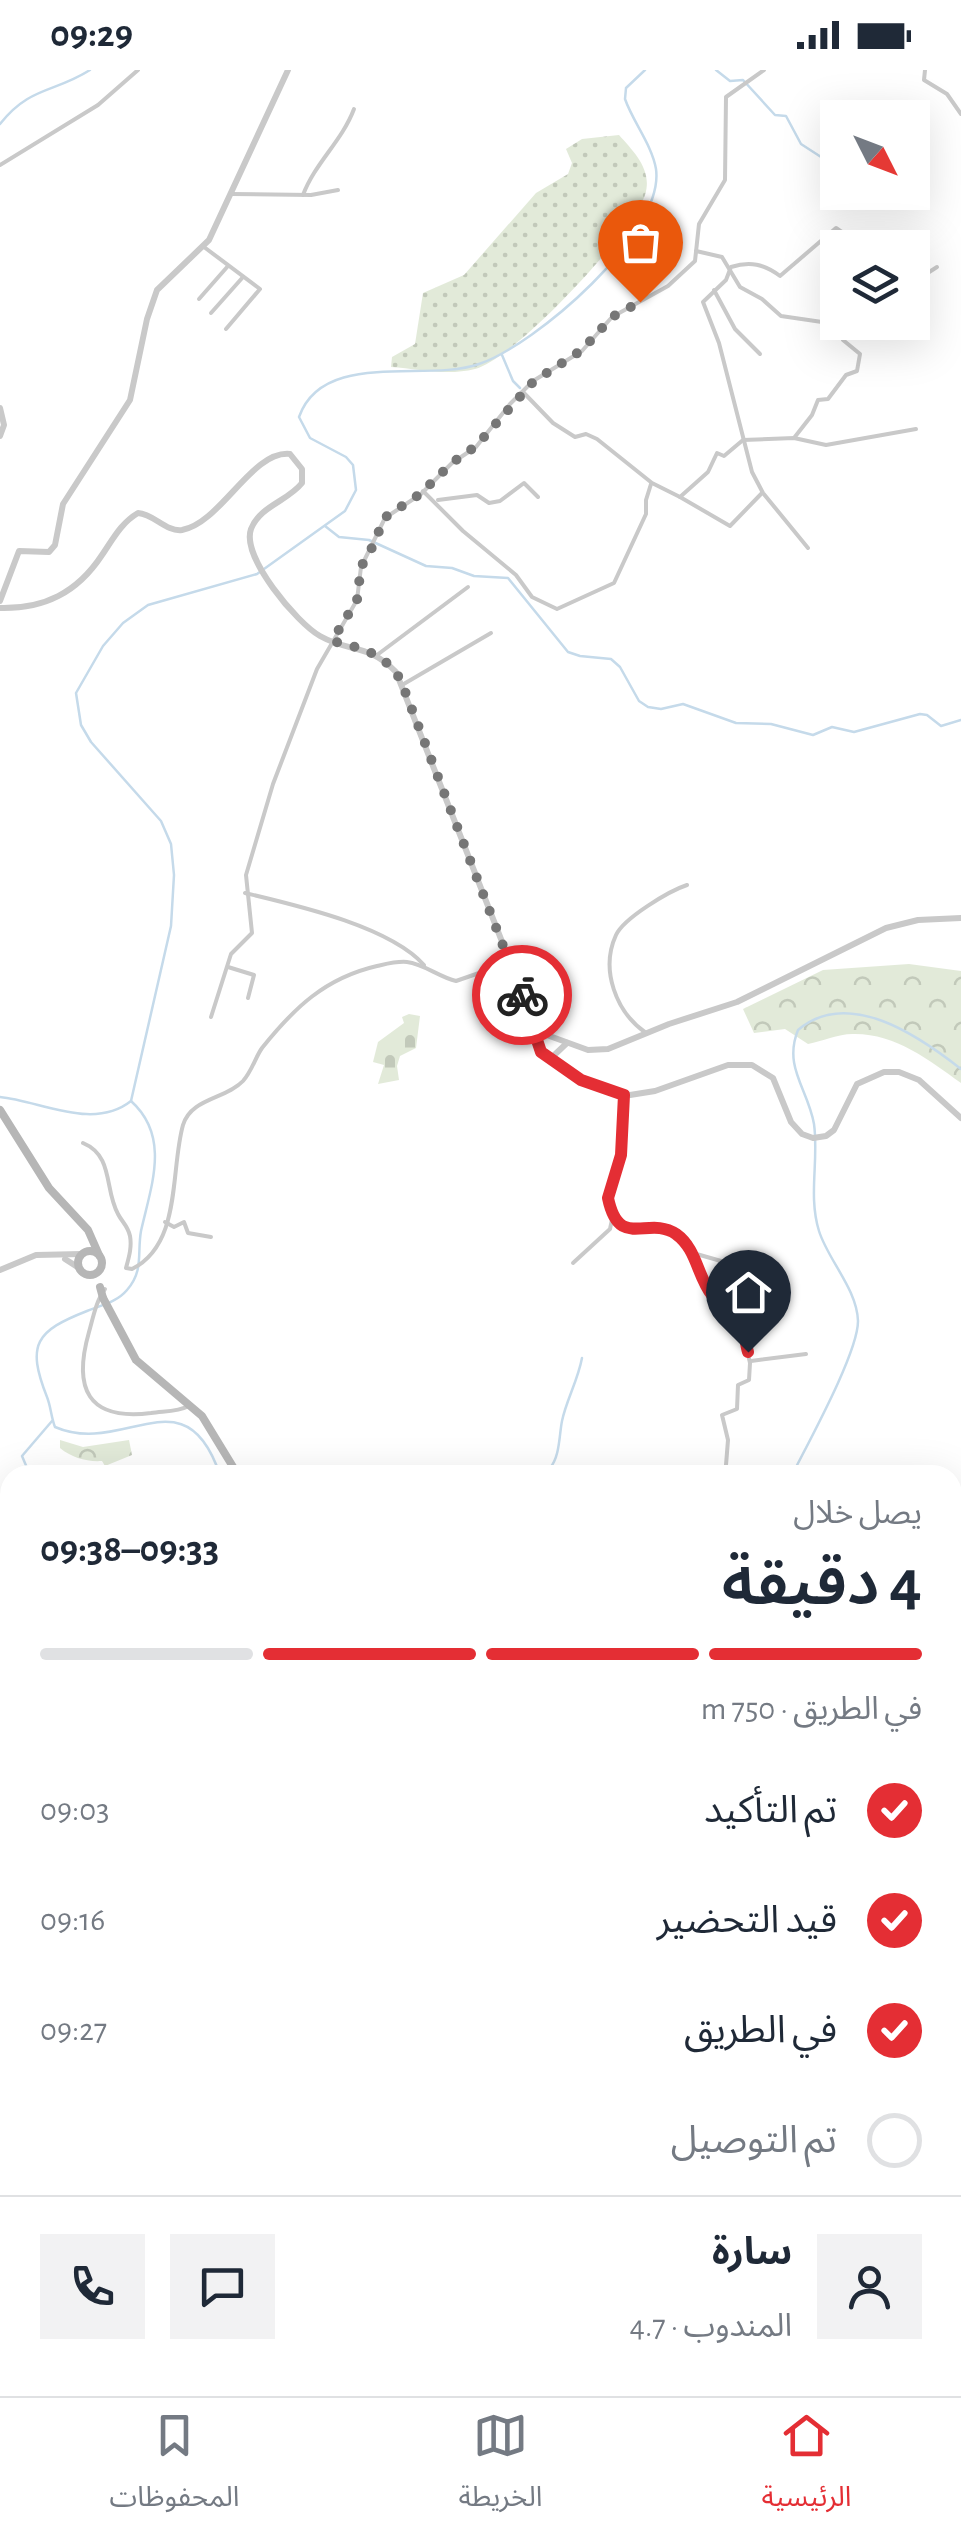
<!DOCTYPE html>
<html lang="ar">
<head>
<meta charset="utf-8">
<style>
  :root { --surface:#fff; --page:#f2f2f3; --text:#1f2937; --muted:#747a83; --line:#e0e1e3; --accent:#e42e34 }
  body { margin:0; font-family:"Alegreya Sans","Noto Sans Arabic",sans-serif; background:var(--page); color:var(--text); direction:rtl; height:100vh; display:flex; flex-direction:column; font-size:38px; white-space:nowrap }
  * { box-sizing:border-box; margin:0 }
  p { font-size:32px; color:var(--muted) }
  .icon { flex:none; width:55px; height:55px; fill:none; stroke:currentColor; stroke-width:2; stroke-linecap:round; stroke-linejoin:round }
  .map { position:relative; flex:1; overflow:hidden; direction:ltr }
  .details { position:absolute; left:0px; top:1395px; width:962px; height:932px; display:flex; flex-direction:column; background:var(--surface); border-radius:30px 30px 0 0; box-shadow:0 10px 40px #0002; direction:rtl }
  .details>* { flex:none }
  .needle { width:65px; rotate:132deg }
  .buttons { position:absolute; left:820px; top:30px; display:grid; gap:20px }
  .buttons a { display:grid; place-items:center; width:110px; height:110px; border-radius:0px; background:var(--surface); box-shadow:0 10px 40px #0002; font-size:50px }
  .pin { position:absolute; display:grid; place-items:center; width:85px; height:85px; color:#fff; margin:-102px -42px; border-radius:50% 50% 50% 0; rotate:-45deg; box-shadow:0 0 10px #0007 }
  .pin .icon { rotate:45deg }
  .courier { position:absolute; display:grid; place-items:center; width:100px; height:100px; margin:-50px; border:8px solid #e42e34; border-radius:50%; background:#fff; color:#222; box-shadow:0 2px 12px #0007 }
  .headline em { font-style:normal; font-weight:600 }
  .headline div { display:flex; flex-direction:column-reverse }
  .headline { display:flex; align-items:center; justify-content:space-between; height:170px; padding:0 40px }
  h1 { font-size:65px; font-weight:600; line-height:75px }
  .bar { display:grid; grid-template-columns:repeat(4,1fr); gap:15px 10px; align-content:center; height:120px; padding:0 40px }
  .bar i { height:12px; border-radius:8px; background:var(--line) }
  .bar .selected { background:var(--accent) }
  .bar p { grid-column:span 4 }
  .line { display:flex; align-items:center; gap:25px; padding:0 40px; border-top:2px solid var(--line) }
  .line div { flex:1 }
  .round { display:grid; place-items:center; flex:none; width:105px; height:105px; border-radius:0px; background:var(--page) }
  ol { padding:0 40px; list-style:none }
  li { display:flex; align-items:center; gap:30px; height:110px }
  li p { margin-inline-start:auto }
  li .icon { padding:10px; border-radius:50%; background:var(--accent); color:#fff; stroke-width:4 }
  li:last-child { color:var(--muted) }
  li i { width:55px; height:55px; border:5px solid var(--line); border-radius:50% }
  .status { display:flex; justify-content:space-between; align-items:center; height:70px; padding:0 50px; background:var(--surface); direction:ltr }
  .status svg { height:28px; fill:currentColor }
  .menu { display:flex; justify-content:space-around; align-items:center; height:140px; border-top:2px solid var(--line); background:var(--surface); font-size:28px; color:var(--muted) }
  .menu a { display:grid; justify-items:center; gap:5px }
  .menu .selected { color:var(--accent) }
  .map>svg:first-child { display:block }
  .grass { fill:url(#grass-dots) }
  .forest { fill:url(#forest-crowns) }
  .cemetery { fill:url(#cemetery-stones) }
  .green { fill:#e2ead9 }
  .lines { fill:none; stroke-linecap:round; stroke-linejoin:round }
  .stream { stroke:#c5daea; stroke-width:2.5 }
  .minor { stroke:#c9c9c9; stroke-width:4 }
  .tertiary { stroke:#c9c9c9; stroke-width:6 }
  .secondary { stroke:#b6b6b6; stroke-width:8 }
  .secondary-bridge { stroke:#b6b6b6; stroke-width:8 }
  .done { stroke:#767676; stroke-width:10; stroke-dasharray:0 18 }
  .route { stroke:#e42e34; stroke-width:12 }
</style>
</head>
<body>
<div class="status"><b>09:29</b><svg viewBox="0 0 49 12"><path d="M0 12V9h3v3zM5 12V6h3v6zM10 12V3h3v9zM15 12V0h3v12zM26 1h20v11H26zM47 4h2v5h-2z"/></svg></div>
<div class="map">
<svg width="961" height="2326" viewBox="0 0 961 2326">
  <defs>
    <pattern id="grass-dots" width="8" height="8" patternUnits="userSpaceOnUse" patternTransform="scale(2.5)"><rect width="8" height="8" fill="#e2ead9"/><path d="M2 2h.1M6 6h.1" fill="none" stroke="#c2c9ba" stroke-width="1.8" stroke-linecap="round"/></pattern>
    <pattern id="forest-crowns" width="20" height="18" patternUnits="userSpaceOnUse" patternTransform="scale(2.5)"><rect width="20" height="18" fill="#e2ead9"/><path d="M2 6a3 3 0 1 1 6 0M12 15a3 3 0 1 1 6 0" fill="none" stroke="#c2c9ba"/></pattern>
    <pattern id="cemetery-stones" width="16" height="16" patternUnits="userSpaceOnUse" patternTransform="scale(2.5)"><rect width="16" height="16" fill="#e2ead9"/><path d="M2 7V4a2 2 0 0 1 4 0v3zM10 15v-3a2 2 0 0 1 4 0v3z" fill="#c2c9ba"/></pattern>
  </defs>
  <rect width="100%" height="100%" fill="#fff"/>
  <path class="grass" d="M619 65C634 82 653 100 645 125 630 165 516 288 475 299 447 306 419 299 391 297L392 287 415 274 423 223 464 205 536 123 568 104 572 93 566 79 582 69Z"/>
  <g class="forest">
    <path d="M909 894 961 901V1013C929 990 896 964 855 964 840 963 823 971 808 974L785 959 754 963 743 939 823 900Z"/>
    <path d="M60 1370 83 1377 129 1370 132 1385 105 1396 102 1391C87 1392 72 1388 60 1378Z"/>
    <polygon points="961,1518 961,2326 707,2326 706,2318 952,2318 952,1520"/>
  </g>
  <polygon class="cemetery" points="409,944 420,946 416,978 400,986 397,996 399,1010 378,1014 384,995 373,992 378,972 404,953 402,947"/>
  <polygon class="green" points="327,2318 636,2318 638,2326 337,2326"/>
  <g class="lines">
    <g class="stream">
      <polyline points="716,0 730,11 743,10 775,45 786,46 801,74 838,98"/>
      <path d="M0 54C30 16 54 23 90 0"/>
      <polyline points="502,285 513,311 520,318"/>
      <polyline points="325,456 339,467 369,470 426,496 452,498 474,506 508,508 568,582 580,586 611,589 620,597 639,631 648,637 661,639 683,634 736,653 771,654 813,665 832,657 854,662 920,644 927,645 941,656 961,650"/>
      <path d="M0 1027C41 1031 93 1061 131 1031L171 856 174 805 171 774 161 751 91 672 81 655 76 623 103 576 123 553 148 535 257 504 345 441 356 420 353 395 346 387 310 368 299 347C323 279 426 313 479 294 535 275 665 164 656 99 652 75 633 52 625 29L626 18 645 0"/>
      <path d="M131 1031C171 1067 151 1116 141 1161 137 1183 144 1201 127 1220 117 1232 102 1235 87 1241 36 1261 26 1274 47 1327 51 1337 51 1347 55 1357 124 1387 185 1301 220 1405"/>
      <polyline points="30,1405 22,1386 52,1351"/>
      <path d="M553 1405 550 1398C560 1386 559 1366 562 1351 566 1331 578 1310 582 1288"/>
      <path d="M792 1405C808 1373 858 1283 858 1251 857 1219 828 1190 819 1161 808 1126 819 1090 814 1054 808 1019 783 997 798 960 848 917 919 966 961 999"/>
    </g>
    <g class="minor">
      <polyline points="925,0 924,10 947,24 961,44"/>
      <polyline points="0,95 98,35 138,0"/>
      <polyline points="231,124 311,125 338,120"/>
      <path d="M303 125C315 93 342 71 354 39"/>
      <polyline points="204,177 260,219 226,259"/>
      <polyline points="696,181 722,187 740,217 762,229 781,246 822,252 838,237"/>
      <polyline points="912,213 937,197"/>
      <polyline points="714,220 735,259 760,284"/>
      <polyline points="199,229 228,196"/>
      <polyline points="211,243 243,207"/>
      <polyline points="523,322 553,353 575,367 586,364 597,369 652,413 680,427 708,402 717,383 724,386 743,370 794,368 826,375 916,359"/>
      <polyline points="794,368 812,345 818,330 828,329 846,305 857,301 860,284 843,270 842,259 827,250"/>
      <polyline points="423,421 463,461 516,505 532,527 557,539 614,513 646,444 646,430 651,414"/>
      <polyline points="680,427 730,456 762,423"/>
      <polyline points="438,430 477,425 489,433 500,431 524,413 538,427"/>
      <path d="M808 478 763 423 752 402 719 273 703 232 726 210 731 197C750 191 764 194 780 206L836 158 865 178"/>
      <polyline points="377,585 468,517"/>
      <polyline points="402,615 491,563"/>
      <path d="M245 823C295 835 389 856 424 895"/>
      <polyline points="228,897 254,905 248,928"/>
      <polyline points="211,947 231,884 252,863 246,805 273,714 317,599 357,530 361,497 385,448 421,424 452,393 476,377 510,334 533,311 582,281 612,247 668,216 695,191 699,154 725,110 726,27 764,0"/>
      <path d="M646 963C616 942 600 900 616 865 624 848 669 821 687 815"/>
      <polyline points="624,1025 622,1080 608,1128 619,1154 626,1159 670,1161 678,1165 693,1183 728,1193"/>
      <path d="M83 1073C114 1086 104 1119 118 1144 122 1152 128 1156 130 1166 132 1177 129 1187 126 1198L132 1199C182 1174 170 1101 183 1055 191 1028 226 1029 243 1011 252 1001 255 988 262 978 294 938 325 908 377 896 386 894 397 891 407 892 424 894 439 907 456 911L508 893"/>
      <polyline points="165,1152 174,1157 184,1152 188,1163 211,1167"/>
      <polyline points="694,1184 710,1223 740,1248 750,1293 749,1310 738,1315 737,1339 722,1345 728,1370 726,1395"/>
      <polyline points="573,1193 610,1159 613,1145"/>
      <path d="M105 1219C96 1231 93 1248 89 1262 73 1318 87 1351 151 1343 164 1341 177 1342 189 1336"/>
      <polyline points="751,1291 806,1284"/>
      <polyline points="952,2132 961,2129"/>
    </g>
    <g class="tertiary">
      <polyline points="0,338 4,355 0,366"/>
      <polyline points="0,531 19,481 49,482 55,475 63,434 130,330 147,249 157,220 209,170 288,0"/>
      <path d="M0 538C44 539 77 523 102 485 113 469 121 453 138 443 154 444 166 462 182 460 221 453 252 380 290 384L302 399V413C288 431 260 436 251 459 241 487 297 553 320 566 350 583 368 573 396 602L510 892 532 960 541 982 549 990 581 1010 630 1025 655 1021 728 995H752L773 1008 791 1052 802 1064 813 1068 826 1066 834 1060 857 1014 884 1002H899L919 1010 961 1048"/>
      <polyline points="533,960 588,980 608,979 669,954 737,932 886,858 918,850 961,848"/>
      <polyline points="549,990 567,973"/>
      <polyline points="65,1189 79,1198"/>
      <polyline points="0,1200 36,1185 82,1184"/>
      <polyline points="318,2318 329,2326"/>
      <polyline points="605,2326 607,2318"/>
    </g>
    <g class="secondary">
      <polyline points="0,1040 49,1118 88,1160 99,1185"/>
      <circle cx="90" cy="1193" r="12"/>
      <polyline points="103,1228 136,1290 202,1346 238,1405"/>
      <polyline points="0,2069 10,2077"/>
    </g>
    <polyline class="secondary-bridge" points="100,1217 103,1228"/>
  </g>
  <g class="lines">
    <path class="done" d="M522 925 401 611C386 583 360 578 332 571L357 530 361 497 374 474 384 448 420 424 452 393 476 376 533 312 582 280 612 247 640 232"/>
    <path class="route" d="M522 925 541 982 581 1010 624 1025 621 1085 608 1128C619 1181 648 1145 676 1164 697 1179 697 1206 712 1225 720 1235 736 1239 741 1251 745 1260 745 1272 748 1282"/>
  </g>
</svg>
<div class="buttons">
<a><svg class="needle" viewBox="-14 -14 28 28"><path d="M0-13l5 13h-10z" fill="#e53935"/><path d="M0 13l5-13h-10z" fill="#747a83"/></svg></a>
<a><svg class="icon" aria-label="layers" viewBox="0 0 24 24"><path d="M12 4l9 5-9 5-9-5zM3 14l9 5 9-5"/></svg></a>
</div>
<div class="pin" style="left:640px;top:232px;background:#ea580c"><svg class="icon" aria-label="bag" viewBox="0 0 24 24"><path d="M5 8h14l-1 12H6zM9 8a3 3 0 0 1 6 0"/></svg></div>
<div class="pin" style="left:748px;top:1282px;background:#1f2937"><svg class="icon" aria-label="home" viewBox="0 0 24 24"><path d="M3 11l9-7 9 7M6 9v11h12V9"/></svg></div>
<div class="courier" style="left:522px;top:925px"><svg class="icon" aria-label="bike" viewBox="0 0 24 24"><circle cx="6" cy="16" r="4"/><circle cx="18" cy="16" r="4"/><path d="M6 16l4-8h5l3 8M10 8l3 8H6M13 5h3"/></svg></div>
<section class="details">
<div class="headline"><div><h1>4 دقيقة</h1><p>يصل خلال</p></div><em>09:33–09:38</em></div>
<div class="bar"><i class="selected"></i><i class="selected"></i><i class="selected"></i><i></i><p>في الطريق · 750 m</p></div>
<ol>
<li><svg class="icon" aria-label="check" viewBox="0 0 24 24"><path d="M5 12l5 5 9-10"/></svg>تم التأكيد<p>09:03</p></li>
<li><svg class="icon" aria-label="check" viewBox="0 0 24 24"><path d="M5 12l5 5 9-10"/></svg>قيد التحضير<p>09:16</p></li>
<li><svg class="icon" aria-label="check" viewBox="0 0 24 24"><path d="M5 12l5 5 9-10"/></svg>في الطريق<p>09:27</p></li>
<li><i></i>تم التوصيل</li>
</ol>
<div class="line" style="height:180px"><a class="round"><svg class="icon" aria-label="person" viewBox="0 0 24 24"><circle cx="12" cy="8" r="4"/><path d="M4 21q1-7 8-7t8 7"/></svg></a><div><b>سارة</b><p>المندوب · 4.7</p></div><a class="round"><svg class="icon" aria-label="chat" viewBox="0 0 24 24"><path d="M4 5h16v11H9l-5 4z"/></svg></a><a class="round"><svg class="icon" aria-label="phone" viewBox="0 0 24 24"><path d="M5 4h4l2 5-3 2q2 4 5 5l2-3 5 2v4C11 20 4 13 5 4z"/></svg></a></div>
</section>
</div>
<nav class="menu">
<a class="selected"><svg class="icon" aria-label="home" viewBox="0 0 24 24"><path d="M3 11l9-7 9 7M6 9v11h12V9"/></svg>الرئيسية</a>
<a><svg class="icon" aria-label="map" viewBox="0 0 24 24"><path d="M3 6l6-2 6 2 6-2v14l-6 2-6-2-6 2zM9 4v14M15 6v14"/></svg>الخريطة</a>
<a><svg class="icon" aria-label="saved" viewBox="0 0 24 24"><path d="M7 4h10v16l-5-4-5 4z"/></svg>المحفوظات</a>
</nav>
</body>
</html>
